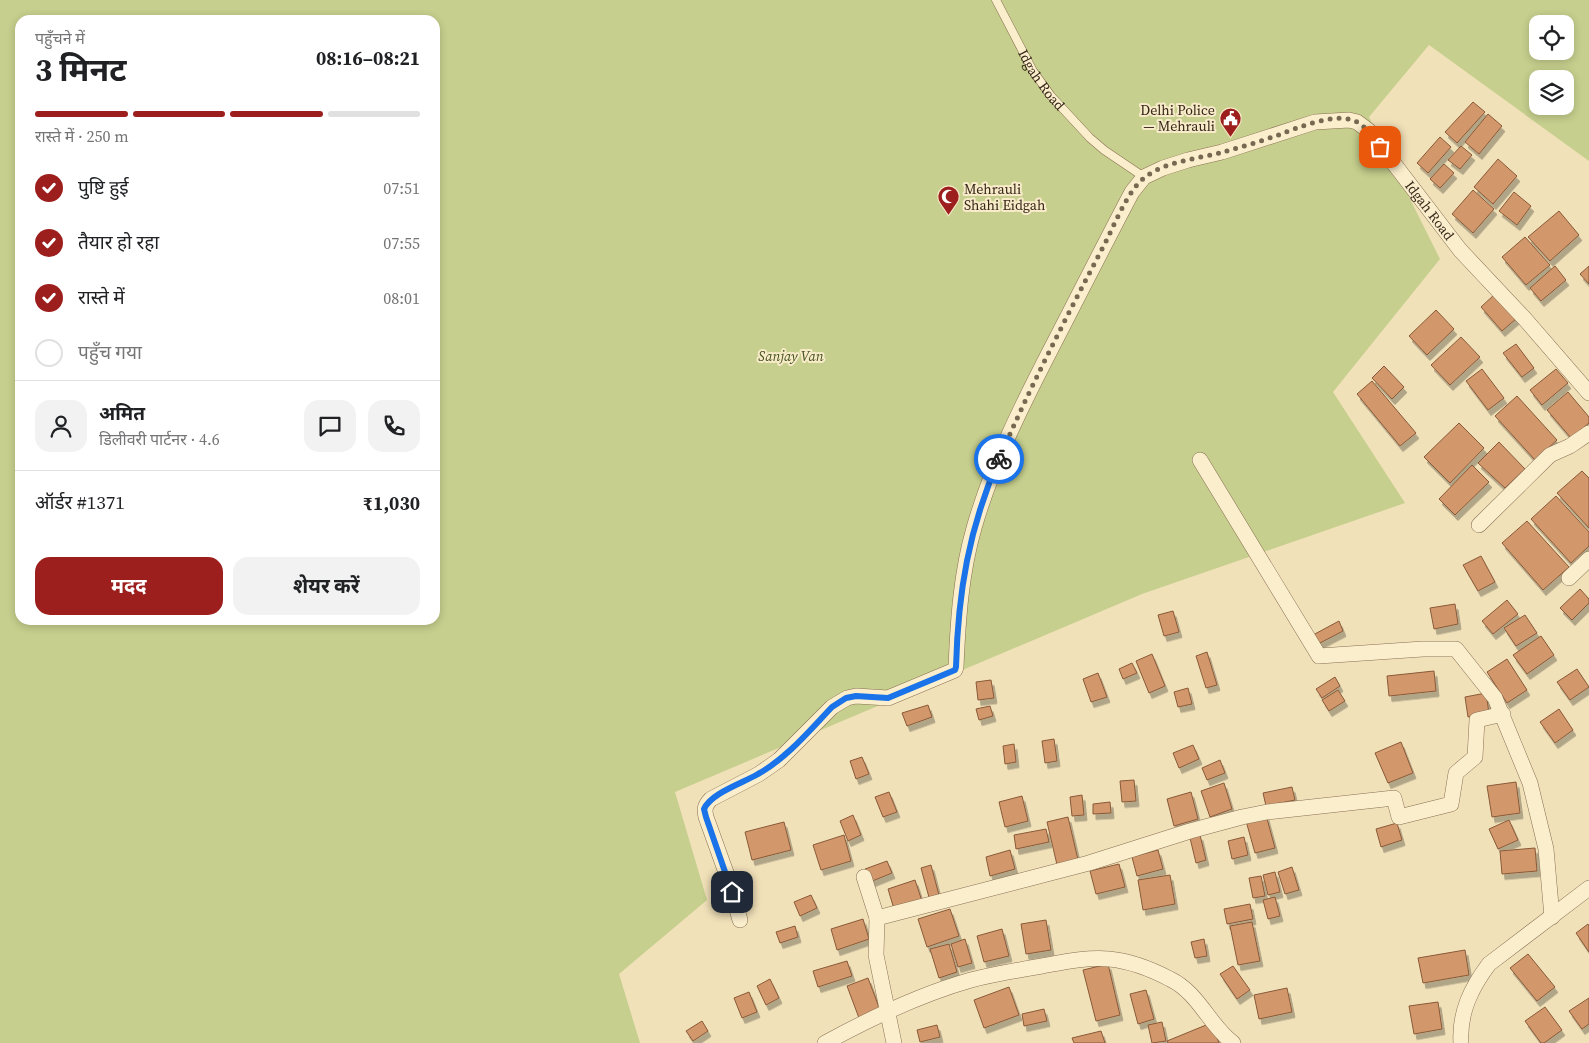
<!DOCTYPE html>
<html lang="hi">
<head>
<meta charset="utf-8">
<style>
  :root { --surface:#fff; --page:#f2f2f2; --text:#202124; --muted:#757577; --line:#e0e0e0; --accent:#9c1f1e }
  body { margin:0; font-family:"Source Serif 4","Noto Sans Devanagari",serif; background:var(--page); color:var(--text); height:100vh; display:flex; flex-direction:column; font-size:19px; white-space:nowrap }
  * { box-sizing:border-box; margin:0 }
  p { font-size:16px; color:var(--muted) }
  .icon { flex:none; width:28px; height:28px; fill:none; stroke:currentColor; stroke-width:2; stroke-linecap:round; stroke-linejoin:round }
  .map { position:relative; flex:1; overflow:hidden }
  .sheet { position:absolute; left:15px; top:15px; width:425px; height:610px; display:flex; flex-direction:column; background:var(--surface); border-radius:15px; box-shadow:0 2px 8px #0003 }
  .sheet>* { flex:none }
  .fabs { position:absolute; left:1529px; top:15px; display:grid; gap:10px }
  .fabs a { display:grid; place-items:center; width:45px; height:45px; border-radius:10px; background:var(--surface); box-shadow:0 2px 8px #0003; font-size:25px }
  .pin { position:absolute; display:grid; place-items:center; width:42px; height:42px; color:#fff; margin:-21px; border-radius:10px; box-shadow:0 2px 8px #0006 }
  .courier { position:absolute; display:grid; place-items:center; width:50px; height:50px; margin:-25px; border:4px solid #1a73e8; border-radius:50%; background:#fff; color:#222; box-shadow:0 1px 6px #0007 }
  .summary em { font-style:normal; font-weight:700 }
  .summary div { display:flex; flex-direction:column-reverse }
  .summary { display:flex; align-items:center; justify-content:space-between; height:85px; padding:0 20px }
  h1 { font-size:32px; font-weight:700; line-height:38px }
  .bar { display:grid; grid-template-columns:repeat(4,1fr); gap:8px 5px; align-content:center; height:60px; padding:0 20px }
  .bar i { height:6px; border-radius:4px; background:var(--line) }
  .bar .current { background:var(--accent) }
  .bar p { grid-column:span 4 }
  .line { display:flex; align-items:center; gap:12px; padding:0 20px; border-top:1px solid var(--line) }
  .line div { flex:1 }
  .round { display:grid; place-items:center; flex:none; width:52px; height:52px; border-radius:15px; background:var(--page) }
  ol { padding:0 20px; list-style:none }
  li { display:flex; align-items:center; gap:15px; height:55px }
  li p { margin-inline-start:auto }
  li .icon { padding:5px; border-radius:50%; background:var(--accent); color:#fff; stroke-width:4 }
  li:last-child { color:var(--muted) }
  li i { width:28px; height:28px; border:2px solid var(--line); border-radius:50% }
  .button { display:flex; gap:10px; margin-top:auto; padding:10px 20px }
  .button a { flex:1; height:58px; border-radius:15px; background:var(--accent); color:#fff; font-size:20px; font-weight:700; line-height:58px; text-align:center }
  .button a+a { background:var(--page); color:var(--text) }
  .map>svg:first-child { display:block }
  .green { fill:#c6cf8d; fill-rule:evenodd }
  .building { fill:#d2986c; stroke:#895937; filter:url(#shadow) }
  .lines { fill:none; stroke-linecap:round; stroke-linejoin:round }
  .lane-casing { stroke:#887053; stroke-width:9 }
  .street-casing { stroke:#887053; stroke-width:16 }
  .lane { stroke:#fbeecd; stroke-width:8 }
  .street { stroke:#fbeecd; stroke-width:15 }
  .done { stroke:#776851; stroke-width:5; stroke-dasharray:0 9 }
  .route { stroke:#1a73e8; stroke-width:6 }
  .labels { text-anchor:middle; stroke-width:4; stroke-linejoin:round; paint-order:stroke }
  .street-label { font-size:14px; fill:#362719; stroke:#f8ebc9 }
  .poi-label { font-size:14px; fill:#362719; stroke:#f8ebc9; text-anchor:end }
  .park-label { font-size:14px; font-style:italic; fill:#46541e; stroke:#f8ebc9 }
</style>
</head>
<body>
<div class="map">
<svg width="1589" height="1043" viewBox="0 0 1589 1043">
  <defs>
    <filter id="shadow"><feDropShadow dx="3" dy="5.5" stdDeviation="0" flood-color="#0004"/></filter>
  </defs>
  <rect width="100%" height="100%" fill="#f1e1b9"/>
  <path class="green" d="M0 0H1589V161L1429 45 1369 117 1440 259 1333 392 1405 503 1142 594 675 792 707 900 619 974 640 1043H0ZM20 20H435V620H20ZM1538 24H1565V51H1538ZM1538 79H1565V106H1538Z"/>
  <g class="building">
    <polygon points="1473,102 1485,112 1457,143 1445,132"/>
    <polygon points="1488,114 1502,126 1479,154 1465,142"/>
    <polygon points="1440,137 1451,147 1428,173 1417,163"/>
    <polygon points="1461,146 1472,155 1460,169 1448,160"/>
    <polygon points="1498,159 1517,176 1493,204 1474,187"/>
    <polygon points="1444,164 1454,173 1440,188 1430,179"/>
    <polygon points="1473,190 1494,209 1473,233 1452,214"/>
    <polygon points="1514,192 1531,206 1517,225 1499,211"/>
    <polygon points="1559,211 1579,235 1550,261 1528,237"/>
    <polygon points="1525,237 1550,265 1526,285 1502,257"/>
    <polygon points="1555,266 1566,280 1541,301 1530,288"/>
    <polygon points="1589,266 1589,284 1580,274"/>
    <polygon points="1495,294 1517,318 1502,331 1481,307"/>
    <polygon points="1436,310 1454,329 1427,355 1409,336"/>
    <polygon points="1461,337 1480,357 1450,385 1431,365"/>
    <polygon points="1516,344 1534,368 1522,377 1503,353"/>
    <polygon points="1384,366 1404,387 1392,399 1372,378"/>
    <polygon points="1482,369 1504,398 1488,410 1466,381"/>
    <polygon points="1556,369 1568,383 1542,405 1530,390"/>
    <polygon points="1372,381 1416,433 1400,446 1357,394"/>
    <polygon points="1568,392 1589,417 1589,423 1571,438 1547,410"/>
    <polygon points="1517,396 1557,440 1535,460 1495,416"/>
    <polygon points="1459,423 1484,448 1450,483 1424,457"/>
    <polygon points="1499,442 1525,469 1505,488 1478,463"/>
    <polygon points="1472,465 1489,482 1455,515 1439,499"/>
    <polygon points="1582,471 1589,478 1589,528 1557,493"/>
    <polygon points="1556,496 1589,532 1589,546 1571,563 1531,519"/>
    <polygon points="1527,521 1569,567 1543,590 1502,543"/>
    <polygon points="1481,556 1495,582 1478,591 1463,565"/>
    <polygon points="1580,589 1589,599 1589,603 1572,620 1560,608"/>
    <polygon points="1507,600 1518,614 1493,634 1482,621"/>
    <polygon points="1455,604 1458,624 1434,629 1430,608"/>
    <polygon points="1173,611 1179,632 1164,636 1158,615"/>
    <polygon points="1525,615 1537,633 1516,646 1504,628"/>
    <polygon points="1339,621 1343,631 1318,644 1313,635"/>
    <polygon points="1541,636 1554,655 1527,674 1513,655"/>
    <polygon points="1207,652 1217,685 1206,688 1196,656"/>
    <polygon points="1152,654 1165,686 1149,693 1136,661"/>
    <polygon points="1507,659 1527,690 1507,703 1487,672"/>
    <polygon points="1132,663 1137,673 1123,679 1119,669"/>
    <polygon points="1577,669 1589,687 1570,700 1557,682"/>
    <polygon points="1434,671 1436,691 1389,696 1387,676"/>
    <polygon points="1098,673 1107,697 1091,702 1083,679"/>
    <polygon points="1335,677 1340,686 1322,698 1316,689"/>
    <polygon points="991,680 994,698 978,700 976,682"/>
    <polygon points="1188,688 1192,704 1178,707 1174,692"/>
    <polygon points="1338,690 1345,701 1329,711 1322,700"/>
    <polygon points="1486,693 1489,713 1468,717 1465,697"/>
    <polygon points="928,705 932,717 907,726 902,713"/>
    <polygon points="990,706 993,716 979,720 976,709"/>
    <polygon points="1559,709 1573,730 1555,743 1540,722"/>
    <polygon points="1054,739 1057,761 1045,763 1042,741"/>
    <polygon points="1401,742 1413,773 1388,783 1375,753"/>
    <polygon points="1014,744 1016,762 1005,764 1003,746"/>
    <polygon points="1193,745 1199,759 1179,768 1173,753"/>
    <polygon points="862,757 869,774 856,779 850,761"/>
    <polygon points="1220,760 1225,773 1207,780 1202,768"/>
    <polygon points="1134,780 1136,801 1122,802 1120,781"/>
    <polygon points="1516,782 1520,813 1492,817 1487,786"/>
    <polygon points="1224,783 1232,809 1210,817 1201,791"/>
    <polygon points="1292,787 1295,800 1266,806 1263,793"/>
    <polygon points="889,792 897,812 883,817 875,797"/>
    <polygon points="1191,792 1198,819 1174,826 1167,799"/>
    <polygon points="1082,795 1084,815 1072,816 1070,797"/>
    <polygon points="1022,796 1028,821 1005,827 999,802"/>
    <polygon points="1110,802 1111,813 1093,814 1093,804"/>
    <polygon points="853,815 861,835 848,841 840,821"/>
    <polygon points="1266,815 1275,848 1255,853 1246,821"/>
    <polygon points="1068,817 1079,864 1058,869 1047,822"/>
    <polygon points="1509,820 1518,840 1498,849 1489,829"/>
    <polygon points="784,822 791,850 752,860 745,832"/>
    <polygon points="1397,823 1402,840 1381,847 1376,829"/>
    <polygon points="1046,829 1049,842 1016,849 1014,835"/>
    <polygon points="844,835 851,861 821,870 813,845"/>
    <polygon points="1200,835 1206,860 1196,863 1190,838"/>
    <polygon points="1244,837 1248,855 1232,859 1228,841"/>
    <polygon points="1535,848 1537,871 1502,874 1500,851"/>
    <polygon points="1010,850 1015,869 990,876 986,857"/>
    <polygon points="1158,850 1163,869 1137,876 1132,857"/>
    <polygon points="887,861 892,873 870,882 865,869"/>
    <polygon points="1119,864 1125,887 1096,894 1090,871"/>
    <polygon points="931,865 940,899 930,901 921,868"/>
    <polygon points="1292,867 1299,890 1285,894 1278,872"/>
    <polygon points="1275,872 1280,892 1268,895 1263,875"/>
    <polygon points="1170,875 1175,904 1143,910 1138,880"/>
    <polygon points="1261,876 1265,896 1253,898 1249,878"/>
    <polygon points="915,880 922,901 894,909 888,889"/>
    <polygon points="811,895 817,908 800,916 794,902"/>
    <polygon points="1275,897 1280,916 1268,919 1263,900"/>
    <polygon points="1250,904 1253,919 1227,924 1224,909"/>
    <polygon points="950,909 959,936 927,947 918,919"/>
    <polygon points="863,919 869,939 837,950 831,929"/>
    <polygon points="1046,920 1051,950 1026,954 1021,924"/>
    <polygon points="1252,922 1260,961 1238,965 1230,926"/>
    <polygon points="1588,924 1589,926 1589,952 1576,933"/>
    <polygon points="795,926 798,937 780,943 776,932"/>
    <polygon points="1002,929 1009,956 984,962 977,936"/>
    <polygon points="965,939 972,963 958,967 951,944"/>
    <polygon points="1204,939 1207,956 1195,958 1191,942"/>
    <polygon points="949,944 957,972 939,978 930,949"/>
    <polygon points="1465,950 1469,975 1423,983 1418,958"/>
    <polygon points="1528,954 1555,987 1537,1001 1510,968"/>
    <polygon points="847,961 852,976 818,987 813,971"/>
    <polygon points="1108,964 1120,1015 1096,1021 1083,970"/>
    <polygon points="1233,966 1250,990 1237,999 1220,974"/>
    <polygon points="868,978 880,1010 859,1018 847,986"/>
    <polygon points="770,979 779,998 766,1005 757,986"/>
    <polygon points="1009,987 1019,1015 984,1028 974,1000"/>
    <polygon points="1287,988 1292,1012 1259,1019 1254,995"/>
    <polygon points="1146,990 1154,1019 1138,1024 1130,994"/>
    <polygon points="749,992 757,1012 742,1018 734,998"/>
    <polygon points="1589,998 1589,1024 1582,1029 1569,1011"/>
    <polygon points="1438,1002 1442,1029 1414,1034 1409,1006"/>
    <polygon points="1545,1007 1562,1030 1544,1043 1541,1043 1525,1021"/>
    <polygon points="1044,1009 1047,1021 1024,1026 1022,1014"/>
    <polygon points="702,1021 708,1031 693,1041 686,1031"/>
    <polygon points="1162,1022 1166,1041 1152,1043 1148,1025"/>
    <polygon points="1211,1023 1219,1043 1168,1043 1167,1041"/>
    <polygon points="937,1025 940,1037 920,1042 917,1030"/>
    <polygon points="1101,1031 1105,1043 1074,1043 1072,1038"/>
  </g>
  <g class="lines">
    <defs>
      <g id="lane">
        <path id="s1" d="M996 0 1033 71 1051 96 1090 138 1104 150 1144 177"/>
      </g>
      <g id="street">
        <polyline points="1200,460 1319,656 1423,649 1456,649 1495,698 1530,783 1546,849 1552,917"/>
        <polyline points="1479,525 1550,455 1570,446 1589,433"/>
        <polyline points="1569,578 1589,559"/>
        <polyline points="864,877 877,918 1089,863 1190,831 1242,817 1267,812 1394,798 1399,817 1451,804 1456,773 1475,757 1477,720 1503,714"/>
        <polyline points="877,918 876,955 894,1043"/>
        <path id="s2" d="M740 920 728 878 706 817C704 809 705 805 711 799L759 774 779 760 832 707 847 698 856 696 888 698 955 670 956 667C958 620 961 573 974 528 992 465 1022 405 1052 347 1079 295 1105 243 1132 192L1144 177 1163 168 1188 160 1222 152 1315 122 1349 120 1357 122 1369 131 1460 250 1524 318 1589 393"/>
        <path d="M825 1043C871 1018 921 994 971 980 994 974 1018 970 1042 966 1064 962 1087 957 1109 959 1130 961 1151 969 1170 979 1199 993 1209 1025 1233 1043"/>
        <path d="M1461 1043C1459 1013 1471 988 1489 964L1589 888"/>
      </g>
    </defs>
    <use href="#lane" class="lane-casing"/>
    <use href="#street" class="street-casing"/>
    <use href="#lane" class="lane"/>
    <use href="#street" class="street"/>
  </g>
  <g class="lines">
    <path class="done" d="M999 459C1030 387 1066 318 1102 249 1113 229 1127 191 1144 178 1165 161 1198 159 1223 152 1242 147 1262 141 1281 134 1300 127 1337 111 1357 122 1367 128 1374 138 1380 147"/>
    <path class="route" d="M732 892 706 817 704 809C711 793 743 783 758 774 787 758 810 730 832 707L846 698 856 696 888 698 955 670 956 667C958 592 969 528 999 459"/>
  </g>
  <defs>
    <symbol id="civic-pin" viewBox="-11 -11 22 30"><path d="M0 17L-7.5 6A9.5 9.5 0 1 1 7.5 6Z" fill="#9c1f1e" stroke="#f8ebc9"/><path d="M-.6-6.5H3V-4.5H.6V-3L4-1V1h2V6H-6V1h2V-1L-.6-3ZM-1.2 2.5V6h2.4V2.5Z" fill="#fff"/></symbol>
    <symbol id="mosque-pin" viewBox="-11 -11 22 30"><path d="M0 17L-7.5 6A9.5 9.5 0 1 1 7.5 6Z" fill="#9c1f1e" stroke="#f8ebc9"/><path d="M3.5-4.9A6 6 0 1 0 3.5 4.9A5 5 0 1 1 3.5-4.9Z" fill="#fff"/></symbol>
  </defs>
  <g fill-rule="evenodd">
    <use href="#civic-pin" x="1218" y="106" width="25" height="34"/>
    <use href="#mosque-pin" x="936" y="184" width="25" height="34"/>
  </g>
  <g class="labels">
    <g class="street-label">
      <text dy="5" stroke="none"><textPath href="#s1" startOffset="92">Idgah Road</textPath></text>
      <text dy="5" stroke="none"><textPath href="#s2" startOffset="1285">Idgah Road</textPath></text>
    </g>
    <g class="poi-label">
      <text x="1215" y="115">Delhi Police<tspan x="1215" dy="16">— Mehrauli</tspan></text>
      <text x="964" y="194" text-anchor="start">Mehrauli<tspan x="964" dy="16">Shahi Eidgah</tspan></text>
    </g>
    <g class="park-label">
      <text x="791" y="361">Sanjay Van</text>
    </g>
  </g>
</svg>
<div class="fabs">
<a><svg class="icon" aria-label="locate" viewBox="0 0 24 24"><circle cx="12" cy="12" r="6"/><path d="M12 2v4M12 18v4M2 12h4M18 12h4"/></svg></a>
<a><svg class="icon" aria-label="layers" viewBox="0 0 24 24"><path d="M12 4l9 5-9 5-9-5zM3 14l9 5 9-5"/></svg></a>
</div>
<div class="pin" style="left:1380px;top:147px;background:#ea580c"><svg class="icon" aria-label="bag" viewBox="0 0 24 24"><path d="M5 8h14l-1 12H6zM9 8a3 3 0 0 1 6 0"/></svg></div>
<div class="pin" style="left:732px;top:892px;background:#1f2937"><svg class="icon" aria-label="home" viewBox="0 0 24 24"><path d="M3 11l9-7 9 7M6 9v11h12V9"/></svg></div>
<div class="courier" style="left:999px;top:459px"><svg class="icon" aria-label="bike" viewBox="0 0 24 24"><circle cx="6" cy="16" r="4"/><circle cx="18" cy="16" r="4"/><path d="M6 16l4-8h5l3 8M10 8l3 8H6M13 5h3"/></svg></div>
<section class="sheet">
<div class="summary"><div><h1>3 मिनट</h1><p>पहुँचने में</p></div><em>08:16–08:21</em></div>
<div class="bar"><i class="current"></i><i class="current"></i><i class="current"></i><i></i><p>रास्ते में · 250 m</p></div>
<ol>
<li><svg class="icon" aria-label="check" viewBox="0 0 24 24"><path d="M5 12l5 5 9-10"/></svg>पुष्टि हुई<p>07:51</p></li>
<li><svg class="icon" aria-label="check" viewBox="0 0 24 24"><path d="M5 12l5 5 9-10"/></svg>तैयार हो रहा<p>07:55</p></li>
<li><svg class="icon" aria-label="check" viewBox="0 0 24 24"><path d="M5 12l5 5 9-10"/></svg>रास्ते में<p>08:01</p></li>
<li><i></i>पहुँच गया</li>
</ol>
<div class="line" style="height:90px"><a class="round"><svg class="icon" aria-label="person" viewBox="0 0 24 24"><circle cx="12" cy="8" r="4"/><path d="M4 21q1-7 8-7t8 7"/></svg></a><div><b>अमित</b><p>डिलीवरी पार्टनर · 4.6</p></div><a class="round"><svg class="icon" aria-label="chat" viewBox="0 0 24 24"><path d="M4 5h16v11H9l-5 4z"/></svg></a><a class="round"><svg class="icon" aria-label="phone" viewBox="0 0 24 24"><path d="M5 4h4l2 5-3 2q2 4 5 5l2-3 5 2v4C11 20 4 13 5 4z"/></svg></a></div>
<div class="line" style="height:65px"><div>ऑर्डर #1371</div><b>₹1,030</b></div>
<div class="button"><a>मदद</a><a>शेयर करें</a></div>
</section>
</div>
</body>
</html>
